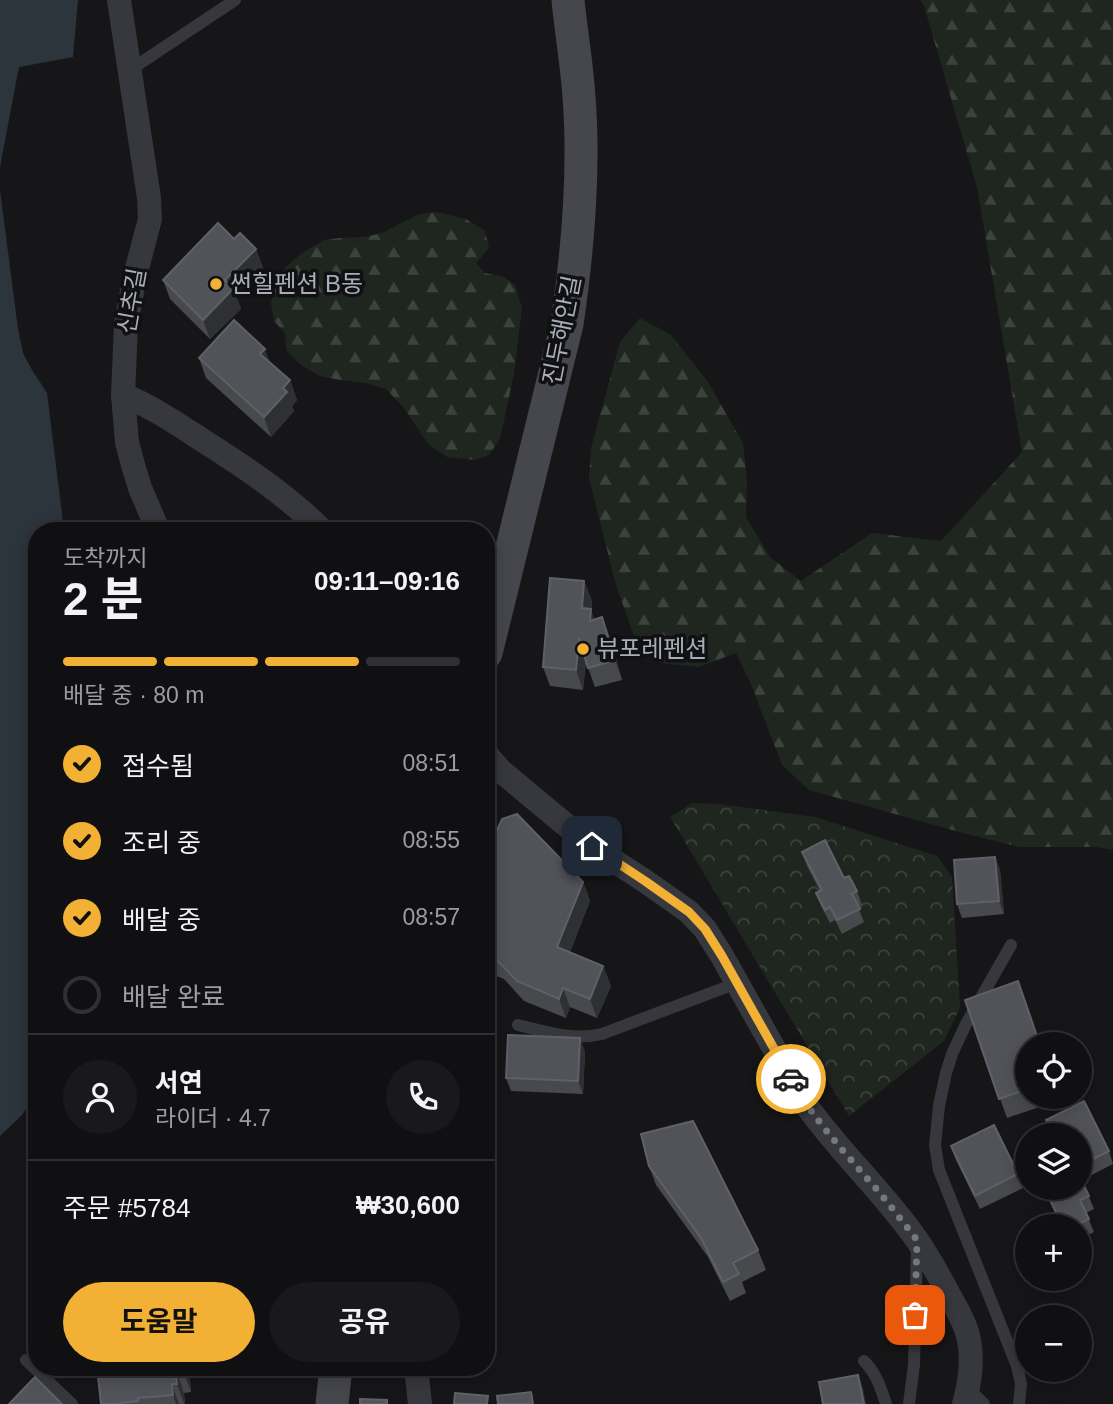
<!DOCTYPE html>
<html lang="ko">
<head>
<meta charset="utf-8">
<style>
  :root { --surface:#101012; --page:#19191b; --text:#f1f3f6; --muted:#9c9d9f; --line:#303032; --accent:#f2b134 }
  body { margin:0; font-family:Helvetica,"Noto Sans KR",sans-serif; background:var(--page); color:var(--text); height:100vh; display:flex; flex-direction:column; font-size:26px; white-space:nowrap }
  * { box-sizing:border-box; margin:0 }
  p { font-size:23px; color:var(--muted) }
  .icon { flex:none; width:38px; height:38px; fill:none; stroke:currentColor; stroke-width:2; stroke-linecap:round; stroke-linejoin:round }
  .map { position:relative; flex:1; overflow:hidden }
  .sheet { position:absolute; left:28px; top:522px; width:467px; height:854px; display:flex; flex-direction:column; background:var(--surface); border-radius:28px; box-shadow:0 4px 18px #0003,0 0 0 2px var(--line) }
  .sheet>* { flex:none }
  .fabs { position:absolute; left:1015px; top:1032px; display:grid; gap:14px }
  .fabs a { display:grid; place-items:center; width:77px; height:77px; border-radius:50%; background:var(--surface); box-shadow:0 4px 18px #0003,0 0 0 2px var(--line); font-size:35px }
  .pin { position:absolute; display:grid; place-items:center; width:60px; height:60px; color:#fff; margin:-30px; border-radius:14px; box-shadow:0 4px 10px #0006 }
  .courier { position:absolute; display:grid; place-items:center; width:70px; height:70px; margin:-35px; border:5px solid #f2b134; border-radius:50%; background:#fff; color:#222; box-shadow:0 2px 9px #0007 }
  .overview em { font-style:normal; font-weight:700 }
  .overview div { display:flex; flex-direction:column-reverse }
  .overview { display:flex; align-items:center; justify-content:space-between; height:119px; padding:0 35px }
  h1 { font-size:46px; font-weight:700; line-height:52px }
  .bar { display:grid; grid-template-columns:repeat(4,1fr); gap:10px 7px; align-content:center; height:84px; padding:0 35px }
  .bar i { height:9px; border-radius:5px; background:var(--line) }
  .bar .current { background:var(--accent) }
  .bar p { grid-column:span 4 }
  .line { display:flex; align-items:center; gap:18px; padding:0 35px; border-top:2px solid var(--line) }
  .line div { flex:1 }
  .round { display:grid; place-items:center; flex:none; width:74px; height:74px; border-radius:37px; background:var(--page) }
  ol { padding:0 35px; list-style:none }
  li { display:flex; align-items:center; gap:21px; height:77px }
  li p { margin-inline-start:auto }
  li .icon { padding:7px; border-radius:50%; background:var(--accent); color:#111; stroke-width:4 }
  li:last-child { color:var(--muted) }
  li i { width:38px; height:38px; border:4px solid var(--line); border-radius:50% }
  .primary-button { display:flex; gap:14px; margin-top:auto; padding:14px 35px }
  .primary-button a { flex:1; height:80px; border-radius:42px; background:var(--accent); color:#111; font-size:28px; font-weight:700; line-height:80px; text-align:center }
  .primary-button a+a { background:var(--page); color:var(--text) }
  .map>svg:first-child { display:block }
  .forest { fill:url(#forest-firs) }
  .park { fill:url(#park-crowns) }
  .water { fill:#2c353c }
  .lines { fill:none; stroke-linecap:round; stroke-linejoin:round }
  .lane { stroke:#37383d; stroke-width:12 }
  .street { stroke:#37383d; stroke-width:24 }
  .secondary { stroke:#45474d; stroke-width:33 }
  .wall { fill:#47494d }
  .shaded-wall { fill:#2f3033 }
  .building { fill:#525359; stroke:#5f6168; stroke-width:2 }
  .done { stroke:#757880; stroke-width:7; stroke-dasharray:0 12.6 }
  .route { stroke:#f2b134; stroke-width:9 }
  .poi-dot { fill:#f2b134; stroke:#111113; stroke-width:2.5 }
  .labels { text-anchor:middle; stroke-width:7; stroke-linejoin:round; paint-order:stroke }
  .poi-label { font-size:24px; fill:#a8adb8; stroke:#111113; text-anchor:start }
  .street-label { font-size:24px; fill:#a8adb8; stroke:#111113 }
</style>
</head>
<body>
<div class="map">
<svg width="1113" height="1404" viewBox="0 0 1113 1404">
  <defs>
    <pattern id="forest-firs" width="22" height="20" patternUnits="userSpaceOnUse" patternTransform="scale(1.75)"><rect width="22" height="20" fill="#1e261f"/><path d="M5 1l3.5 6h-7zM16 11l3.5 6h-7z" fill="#3c433d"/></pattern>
    <pattern id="park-crowns" width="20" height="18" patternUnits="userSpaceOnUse" patternTransform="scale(1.75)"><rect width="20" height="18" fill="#1e261f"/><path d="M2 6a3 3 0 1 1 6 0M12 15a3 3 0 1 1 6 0" fill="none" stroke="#3c433d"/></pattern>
  </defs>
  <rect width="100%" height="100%" fill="#161618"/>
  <g class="forest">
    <polygon points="920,0 1113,0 1113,850 1097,847 1020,847 963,833 809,790 782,765 751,684 736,653 699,667 661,663 635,639 616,585 589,478 591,448 620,342 640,318 671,335 708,382 743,443 747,480 746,517 770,557 801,581 872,533 941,541 1022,452 977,187 924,6"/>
    <polygon points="437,212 466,219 485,231 489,248 476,263 485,273 504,277 515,285 522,308 514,374 500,439 489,455 475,460 447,457 428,444 404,408 386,389 366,383 340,380 320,376 301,365 286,350 285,333 274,321 271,303 278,281 286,267 302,253 324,240 339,238 364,237 382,233 419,214"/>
  </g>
  <polygon class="park" points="692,803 719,804 815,817 937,856 952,877 960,1008 944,1041 849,1116 670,817"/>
  <g class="water">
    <polygon points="0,0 78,0 73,57 19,67 0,167"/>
    <polygon points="0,190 18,329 23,353 32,370 47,393 64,530 37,530 37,1093 22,1115 0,1136"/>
  </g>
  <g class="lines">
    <g class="lane">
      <polyline points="130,70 235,0"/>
      <polyline points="1011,945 966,1024 952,1054 946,1073 939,1106 935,1145 939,1170 1017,1366 1021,1384 1019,1404"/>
      <path d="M518 1025C546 1032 574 1041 602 1034L737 983"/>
      <polyline points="26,1360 72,1404"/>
      <path d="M864 1361C876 1373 881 1388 886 1404"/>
      <polyline points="968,1388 984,1404"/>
      <polyline points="909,1404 914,1365 917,1247"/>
    </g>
    <g class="street">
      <polyline points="119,0 149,198 150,219 135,276 126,324 123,395 127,442 133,465 140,488 158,530"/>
      <path d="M123 395C151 406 176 423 202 440 245 467 286 495 322 530"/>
      <path d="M486 754 501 771 591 846 645 881 689 912 705 929 722 956 804 1102C838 1151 883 1191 917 1240 928 1256 938 1274 947 1291 955 1306 966 1323 969 1340 973 1361 970 1383 964 1404"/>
      <polyline points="416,1367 420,1404"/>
    </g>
    <g class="secondary">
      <path d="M486 653 567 324C578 249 585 173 579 97 577 65 571 32 568 0"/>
      <polyline points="332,1404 336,1367"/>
    </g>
  </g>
  <g class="wall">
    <polygon points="234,239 256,249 263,268 236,296 241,309 210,339 170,299 163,280"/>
    <polygon points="199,358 269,362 290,380 297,400 292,406 294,411 271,437 206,378"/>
    <polygon points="584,581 592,601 591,610 594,620 610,637 622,680 595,687 586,662 583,690 550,686 543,667"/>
    <polygon points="486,836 583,882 590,901 570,952 603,966 611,986 597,1018 570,1007 566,1018 524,1001 504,979 486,972"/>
    <polygon points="802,852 844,878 857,891 862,905 858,907 864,922 842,934 835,920 830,923 821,906 816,893 820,891 807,866"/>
    <polygon points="995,857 1000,870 1004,914 962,918 957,904"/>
    <polygon points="965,1000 1027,1045 1027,1097 1059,1097 1060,1100 1007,1118"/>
    <polygon points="585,1051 583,1094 511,1091 506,1078"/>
    <polygon points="1084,1101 1109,1151 1113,1164 1082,1180 1094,1209 1086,1213 1094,1232 1080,1239 1080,1227 1061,1227 1047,1194 1061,1188 1080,1188 1080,1136 1052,1136 1046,1120"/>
    <polygon points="951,1146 1018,1174 1023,1188 980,1209 956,1160"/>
    <polygon points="649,1166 758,1250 766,1270 742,1282 746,1293 730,1301 708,1257 656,1185"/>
    <polygon points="97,1367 189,1367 191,1392 184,1393 185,1404 101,1404"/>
  </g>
  <g class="shaded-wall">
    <polygon points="256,249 263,268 236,296 241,309 210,339 203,320 225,280"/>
    <polygon points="265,349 272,368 260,354"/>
    <polygon points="290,380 297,400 292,406 294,411 271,437 264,417 283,388"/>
    <polygon points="584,581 592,601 591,610 598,629 597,640 582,608"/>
    <polygon points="602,617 610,637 622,680 615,660"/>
    <polygon points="579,638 586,657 583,690 576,670"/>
    <polygon points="995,857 1000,870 1004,914 999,901"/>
    <polygon points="583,882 590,901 564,966 557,947"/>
    <polygon points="603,966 611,986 597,1018 590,999"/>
    <polygon points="563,988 570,1007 566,1018 559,999"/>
    <polygon points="580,1038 585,1051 583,1094 578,1081"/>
    <polygon points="175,1367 184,1393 185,1404 184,1404 177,1384"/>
    <polygon points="182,1367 189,1367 191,1392"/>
    <polygon points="858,1375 863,1388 866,1404 864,1404"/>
    <polygon points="172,1384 179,1404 176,1404 173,1395"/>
  </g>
  <g class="building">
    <polygon points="218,223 234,239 240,233 256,249 225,280 233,289 203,320 163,280"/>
    <polygon points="234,320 265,349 260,354 290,380 283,388 287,392 264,417 199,358"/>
    <polygon points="550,578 584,581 582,608 591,609 590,621 602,617 615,660 588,668 579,638 576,670 543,667"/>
    <polygon points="517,814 583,882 557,947 603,966 590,999 563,988 559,999 517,981 497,960 486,955 486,836 493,839 502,819"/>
    <polygon points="825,840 844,878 849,876 857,891 852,894 860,909 837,920 830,907 825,910 816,893 822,890 802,852"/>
    <polygon points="995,857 999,901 957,904 954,860"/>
    <polygon points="1018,981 1040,1045 1027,1045 1027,1089 999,1099 965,1000"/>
    <polygon points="508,1035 580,1038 578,1081 506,1078"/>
    <polygon points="1084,1101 1109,1151 1080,1166 1080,1136 1054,1136 1046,1120"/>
    <polygon points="693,1121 758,1250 733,1263 739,1274 723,1282 701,1238 649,1166 641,1134"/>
    <polygon points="994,1125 1018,1174 975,1196 951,1146"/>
    <polygon points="1080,1179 1081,1179 1089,1196 1080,1200 1089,1219 1073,1227 1063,1227 1047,1194 1061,1188 1080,1188"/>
    <polygon points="34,1199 37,1199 37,1225"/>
    <polygon points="97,1367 181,1367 175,1367 177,1384 172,1384 173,1395 138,1398 138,1401 120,1403 120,1404 101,1404"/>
    <polygon points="858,1375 864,1404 823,1404 819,1382"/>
    <polygon points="35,1377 62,1404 9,1404"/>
    <polygon points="531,1392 533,1404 498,1404 497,1396"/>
    <polygon points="455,1393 488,1396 487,1404 454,1404"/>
    <polygon points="360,1399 387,1400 387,1404 360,1404"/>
  </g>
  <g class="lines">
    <path class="done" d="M791 1079C814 1120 842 1149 872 1184 888 1202 902 1221 917 1240L915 1315"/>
    <polyline class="route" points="592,846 645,881 689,912 705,929 722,956 791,1079"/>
  </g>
  <g class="poi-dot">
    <circle cx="216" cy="284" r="7"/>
    <circle cx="583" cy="649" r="7"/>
  </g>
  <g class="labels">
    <g class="poi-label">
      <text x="230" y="292">썬힐펜션 B동</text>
      <text x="597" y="657">뷰포레펜션</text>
    </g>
    <g class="street-label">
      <text transform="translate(132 301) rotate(-80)" y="8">신추길</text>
      <text transform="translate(562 330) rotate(-79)" y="8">진두해안길</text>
    </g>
  </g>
</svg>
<div class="fabs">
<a><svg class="icon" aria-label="locate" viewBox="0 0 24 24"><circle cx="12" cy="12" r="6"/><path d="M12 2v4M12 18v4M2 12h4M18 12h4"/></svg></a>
<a><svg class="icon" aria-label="layers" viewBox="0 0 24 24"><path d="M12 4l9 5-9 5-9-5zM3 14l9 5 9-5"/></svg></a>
<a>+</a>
<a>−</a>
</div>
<div class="pin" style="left:915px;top:1315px;background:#ea580c"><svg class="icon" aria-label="bag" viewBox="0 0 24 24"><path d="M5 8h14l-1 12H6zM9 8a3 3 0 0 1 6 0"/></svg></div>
<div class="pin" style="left:592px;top:846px;background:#1f2937"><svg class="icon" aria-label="home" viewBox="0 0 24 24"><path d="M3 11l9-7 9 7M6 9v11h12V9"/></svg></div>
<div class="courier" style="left:791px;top:1079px"><svg class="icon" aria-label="car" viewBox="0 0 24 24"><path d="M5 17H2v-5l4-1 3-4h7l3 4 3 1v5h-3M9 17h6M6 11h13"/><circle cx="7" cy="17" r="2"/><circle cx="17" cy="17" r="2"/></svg></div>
<section class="sheet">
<div class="overview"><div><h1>2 분</h1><p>도착까지</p></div><em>09:11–09:16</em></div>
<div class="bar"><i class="current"></i><i class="current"></i><i class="current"></i><i></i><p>배달 중 · 80 m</p></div>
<ol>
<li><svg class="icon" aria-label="check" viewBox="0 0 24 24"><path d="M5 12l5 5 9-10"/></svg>접수됨<p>08:51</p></li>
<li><svg class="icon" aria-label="check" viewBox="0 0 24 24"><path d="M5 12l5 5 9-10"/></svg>조리 중<p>08:55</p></li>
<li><svg class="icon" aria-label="check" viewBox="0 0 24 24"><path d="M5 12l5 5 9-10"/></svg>배달 중<p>08:57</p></li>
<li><i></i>배달 완료</li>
</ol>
<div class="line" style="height:126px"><a class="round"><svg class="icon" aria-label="person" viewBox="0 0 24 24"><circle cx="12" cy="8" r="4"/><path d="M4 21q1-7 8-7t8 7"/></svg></a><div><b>서연</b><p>라이더 · 4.7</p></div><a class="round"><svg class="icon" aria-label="phone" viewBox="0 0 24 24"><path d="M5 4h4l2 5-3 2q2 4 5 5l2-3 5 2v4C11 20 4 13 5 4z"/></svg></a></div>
<div class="line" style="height:91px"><div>주문 #5784</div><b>₩30,600</b></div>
<div class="primary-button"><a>도움말</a><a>공유</a></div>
</section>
</div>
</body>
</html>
